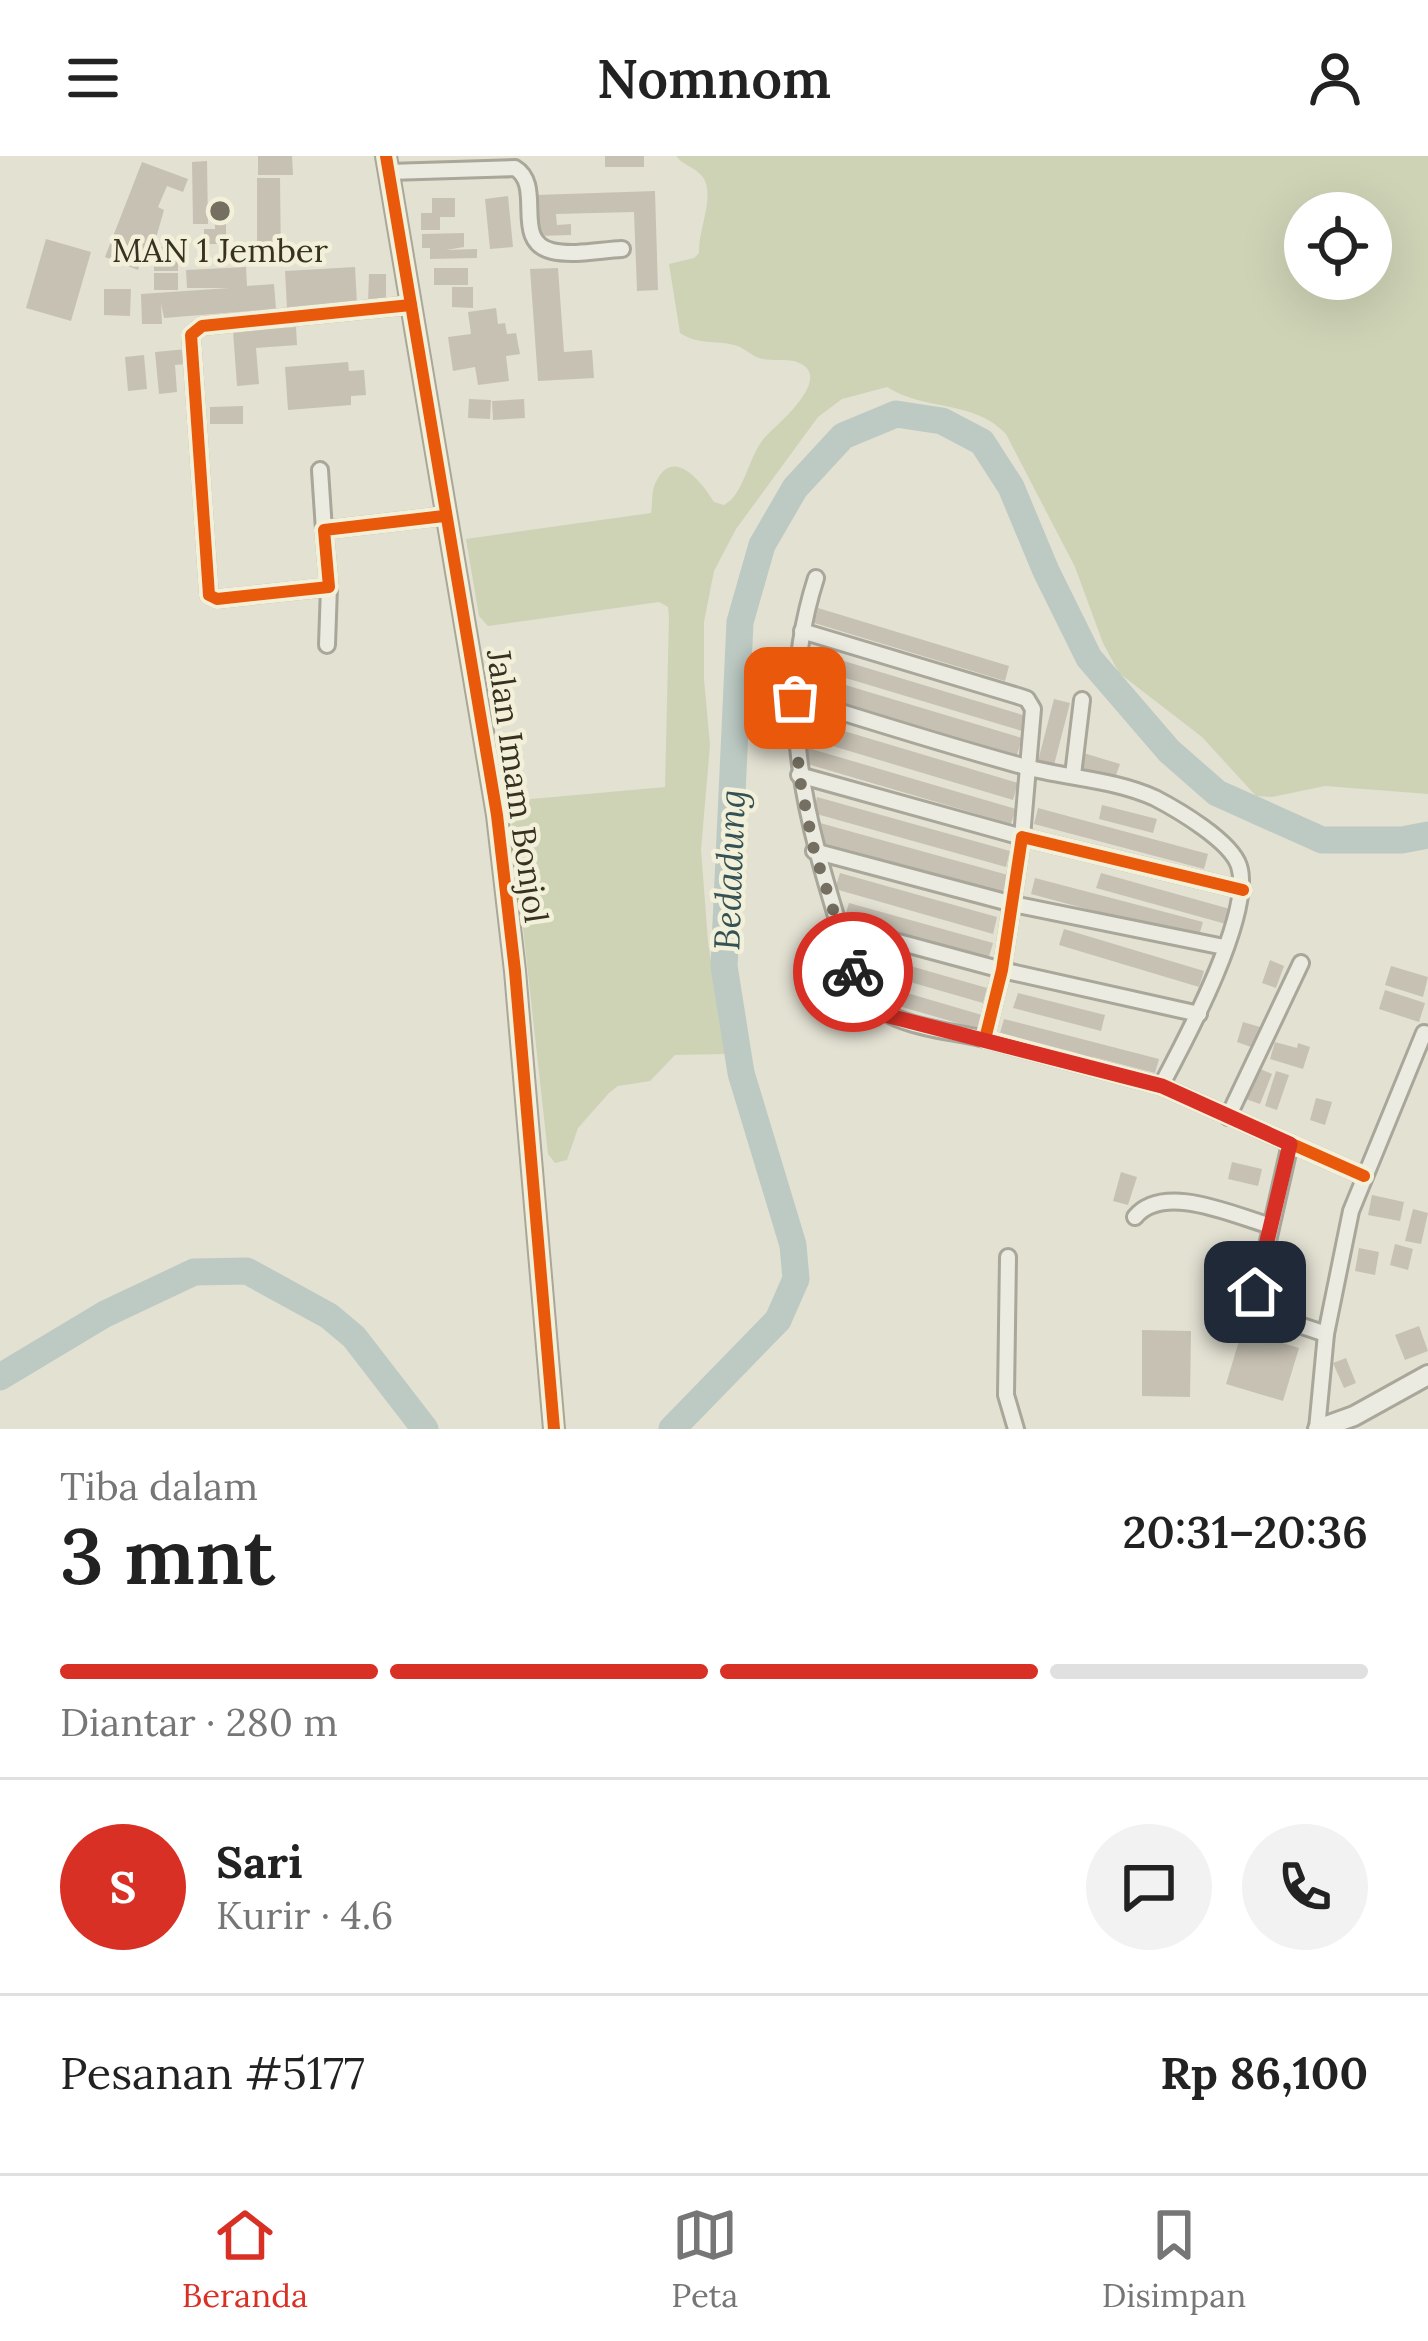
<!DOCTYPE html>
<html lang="id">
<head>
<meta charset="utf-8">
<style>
  :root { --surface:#fff; --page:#f2f2f2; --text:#222; --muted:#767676; --line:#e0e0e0; --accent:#d93025 }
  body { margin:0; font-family:Lora,serif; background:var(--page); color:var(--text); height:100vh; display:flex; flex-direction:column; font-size:45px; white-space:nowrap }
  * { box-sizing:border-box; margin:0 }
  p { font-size:39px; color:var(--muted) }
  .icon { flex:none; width:66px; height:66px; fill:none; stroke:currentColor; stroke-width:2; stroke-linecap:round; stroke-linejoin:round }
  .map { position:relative; height:1273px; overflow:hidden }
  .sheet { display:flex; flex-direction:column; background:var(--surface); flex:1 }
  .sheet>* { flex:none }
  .controls { position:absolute; left:1284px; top:36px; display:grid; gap:24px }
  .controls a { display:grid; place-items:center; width:108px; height:108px; border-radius:50%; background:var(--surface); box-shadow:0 12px 48px #0002; font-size:60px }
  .pin { position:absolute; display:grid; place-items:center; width:102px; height:102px; color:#fff; margin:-51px; border-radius:24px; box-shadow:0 6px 18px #0006 }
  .courier { position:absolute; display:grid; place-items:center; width:120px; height:120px; margin:-60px; border:9px solid #d93025; border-radius:50%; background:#fff; color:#222; box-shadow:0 3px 15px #0007 }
  .overview em { font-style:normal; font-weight:600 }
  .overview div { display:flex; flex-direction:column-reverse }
  .overview { display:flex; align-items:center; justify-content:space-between; height:204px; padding:0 60px }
  h1 { font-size:78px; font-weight:600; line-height:90px }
  .bar { display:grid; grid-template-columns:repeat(4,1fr); gap:18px 12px; align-content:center; height:144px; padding:0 60px }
  .bar i { height:15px; border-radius:9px; background:var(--line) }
  .bar .current { background:var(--accent) }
  .bar p { grid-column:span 4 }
  .line { display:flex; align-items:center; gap:30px; padding:0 60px; border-top:3px solid var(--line) }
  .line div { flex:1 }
  .round { display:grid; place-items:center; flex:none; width:126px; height:126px; border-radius:63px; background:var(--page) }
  header { display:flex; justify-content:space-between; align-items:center; height:156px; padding:0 60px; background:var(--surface); font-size:54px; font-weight:600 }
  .tabs { display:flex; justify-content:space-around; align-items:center; height:168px; border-top:3px solid var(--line); background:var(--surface); font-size:33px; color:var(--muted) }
  .tabs a { display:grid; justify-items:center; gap:6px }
  .tabs .current { color:var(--accent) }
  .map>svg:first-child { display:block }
  .green { fill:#ced3b6; fill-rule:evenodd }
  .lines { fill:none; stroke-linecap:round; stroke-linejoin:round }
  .river { stroke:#bccac3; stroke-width:27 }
  .building { fill:#c7c1b3 }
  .minor-casing { stroke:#a9a69a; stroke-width:20 }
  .tertiary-casing { stroke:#a9a69a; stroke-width:24 }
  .minor { stroke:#ecebe2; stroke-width:14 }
  .tertiary { stroke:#ecebe2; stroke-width:18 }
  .cycleway-casing { stroke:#f3f0da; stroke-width:20 }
  .cycleway { stroke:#e8590c; stroke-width:12 }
  .done { stroke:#746f60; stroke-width:12; stroke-dasharray:0 21.6 }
  .route { stroke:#d93025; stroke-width:15 }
  .poi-dot { fill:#746f60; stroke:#f3f0da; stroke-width:4.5 }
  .labels { text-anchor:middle; stroke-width:9; stroke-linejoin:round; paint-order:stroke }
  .poi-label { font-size:33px; fill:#383122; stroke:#f3f0da }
  .street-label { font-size:33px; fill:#383122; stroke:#f3f0da }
  .water-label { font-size:36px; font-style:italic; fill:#345256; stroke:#f3f0da }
</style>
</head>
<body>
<header><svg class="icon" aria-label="menu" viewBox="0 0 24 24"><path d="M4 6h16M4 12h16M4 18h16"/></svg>Nomnom<svg class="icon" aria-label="person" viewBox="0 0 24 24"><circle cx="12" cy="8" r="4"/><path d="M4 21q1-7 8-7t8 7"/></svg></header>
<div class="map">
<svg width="1428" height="1273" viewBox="0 0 1428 1273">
  <rect width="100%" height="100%" fill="#e3e1d2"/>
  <path class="green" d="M676 0H1428V638L1325 630 1272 641 1256 640 1202 581 1119 517 1103 487 1075 411 1006 278C975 244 924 255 887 231L842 243 818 261 736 373 714 415 704 466V523L710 589 701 694 708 785 725 898 675 899 650 925 618 930 609 937 578 972 567 1004 555 1007 548 998 509 645 665 631 669 461 668 451 659 446 488 470 479 460 466 383 651 357C653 348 651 337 655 328 672 288 702 326 714 346L724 349C745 339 748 298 767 279 780 266 835 220 797 206 785 202 771 206 759 202 750 199 744 191 734 189 715 184 698 189 680 177L669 108 694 102 699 97C698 72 718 35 700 18 692 10 683 9 676 0ZM1371 57V123H1305V57Z"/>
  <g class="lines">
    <g class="river">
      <polyline points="0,1221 105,1158 194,1116 247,1115 329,1160 354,1181 425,1273"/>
      <polyline points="672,1273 778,1164 796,1123 793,1089 741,917 724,810 740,466 762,389 795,332 843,280 896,258 942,265 982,286 1011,331 1046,415 1089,502 1169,595 1217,637 1322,684 1402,684 1428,679"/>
    </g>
  </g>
  <g class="building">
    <polygon points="258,0 292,0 293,19 258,19"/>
    <rect x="605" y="0" width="39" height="11"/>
    <polygon points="207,5 208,68 193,68 192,6"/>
    <polygon points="142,6 188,23 183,36 167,30 158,51 164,54 154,89 149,102 143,99 138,114 105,101"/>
    <polygon points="257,22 280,22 281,109 257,109"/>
    <polygon points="655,35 658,134 637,135 634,56 556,58 557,69 571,68 571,79 537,80 536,39"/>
    <polygon points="508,40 513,91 490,93 485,43"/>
    <polygon points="432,42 455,42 455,61 440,61 440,74 421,74 421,57 432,57"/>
    <polygon points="215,66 226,66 226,88 204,88 204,73 215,73"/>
    <polygon points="464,77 464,91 446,94 477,93 477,102 430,103 430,92 422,92 422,78"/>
    <polygon points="46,83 91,96 71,165 26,152"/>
    <rect x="154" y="91" width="24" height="24"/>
    <polygon points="246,111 247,130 274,128 276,153 164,162 161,147 162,168 142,168 141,138 229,132 187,132 186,114"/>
    <polygon points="355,111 357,148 287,152 285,115"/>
    <rect x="434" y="112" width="34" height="17"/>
    <polygon points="558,112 564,196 592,194 594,222 538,225 530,113"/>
    <rect x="154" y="117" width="24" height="17"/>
    <polygon points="369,118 386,118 386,146 368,146"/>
    <polygon points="452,131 473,131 473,152 452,151"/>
    <polygon points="104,133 131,133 130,160 104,159"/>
    <polygon points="496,152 498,168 505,167 507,178 516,177 520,198 506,200 509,225 478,229 475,211 453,215 448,181 471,178 468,156"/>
    <polygon points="296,171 297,189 256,192 259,228 237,230 233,175"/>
    <polygon points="187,193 188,208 175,209 177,236 159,238 155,196"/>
    <polygon points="144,199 147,233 128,235 125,201"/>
    <polygon points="348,206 349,215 364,214 366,239 351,240 351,249 288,254 285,211"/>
    <polygon points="469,243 491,244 490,263 468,262"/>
    <polygon points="524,243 525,262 493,264 492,245"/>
    <polygon points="243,250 243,268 210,268 210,251"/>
    <polygon points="818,452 1009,510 1005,525 814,467"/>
    <polygon points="814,496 1026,560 1022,575 809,511"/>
    <polygon points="802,516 1022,582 1017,599 797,533"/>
    <polygon points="1054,543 1070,547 1053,613 1037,609"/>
    <polygon points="804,563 1018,627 1013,644 799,580"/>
    <polygon points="808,592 1016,653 1011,668 804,607"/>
    <polygon points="1080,596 1120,608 1115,622 1075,610"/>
    <polygon points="817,641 1010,695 1006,711 813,657"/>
    <polygon points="1102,649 1157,663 1153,677 1099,663"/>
    <polygon points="1038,652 1208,698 1204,713 1034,668"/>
    <polygon points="820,667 1008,719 1003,736 816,685"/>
    <polygon points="840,717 997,761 993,778 835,733"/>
    <polygon points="1101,717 1230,753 1226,768 1096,732"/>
    <polygon points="1035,722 1203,766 1198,783 1031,738"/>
    <polygon points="849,747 993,787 988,804 844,763"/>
    <polygon points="1064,773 1204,815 1199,831 1059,789"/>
    <polygon points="855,794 987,832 983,847 851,809"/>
    <polygon points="1270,804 1284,810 1276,832 1262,827"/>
    <polygon points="1391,810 1428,821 1423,841 1385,829"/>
    <polygon points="890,832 982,859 978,873 885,846"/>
    <polygon points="1385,834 1425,847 1419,866 1379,853"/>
    <polygon points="1018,837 1105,859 1101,875 1013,852"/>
    <polygon points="1004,863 1159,903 1155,917 1093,901 1091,910 1075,905 1077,897 1000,877"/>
    <polygon points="1243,866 1260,871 1254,892 1237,886"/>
    <polygon points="1275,886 1297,892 1298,887 1310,891 1303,913 1270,903"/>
    <polygon points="1258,912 1272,918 1260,948 1246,943"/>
    <polygon points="1276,915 1289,919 1277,954 1265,950"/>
    <polygon points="1316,942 1332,946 1325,969 1310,964"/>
    <polygon points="1232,1006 1262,1013 1258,1030 1228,1023"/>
    <polygon points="1121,1016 1137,1021 1128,1049 1113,1045"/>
    <polygon points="1372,1039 1404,1046 1400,1065 1368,1059"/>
    <polygon points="1413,1053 1428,1057 1421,1088 1405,1085"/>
    <polygon points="1395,1088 1413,1093 1408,1114 1390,1109"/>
    <polygon points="1359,1092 1379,1096 1375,1119 1355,1115"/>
    <polygon points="1419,1170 1428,1195 1405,1204 1395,1179"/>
    <polygon points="1142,1174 1191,1175 1190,1241 1142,1240"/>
    <polygon points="1242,1175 1299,1192 1283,1245 1226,1228"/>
    <polygon points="1346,1202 1356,1227 1344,1232 1333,1207"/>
  </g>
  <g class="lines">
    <defs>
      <g id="minor">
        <path d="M389 16 515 12C545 30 511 85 552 95 573 100 601 94 622 93"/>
        <polyline points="411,149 202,170 191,179 209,439 217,443 329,431 324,374 444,360"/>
        <polyline points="320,314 324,374"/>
        <path d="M816 422C769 569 814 686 856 826 878 872 940 872 985 883"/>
        <polyline points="327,489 329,431"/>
        <path d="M795 542C871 565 946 589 1022 610 1065 622 1114 623 1155 642 1178 654 1231 685 1239 710 1254 757 1185 885 1161 930"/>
        <polyline points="799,619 1022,681 1033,553 1027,543 1018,540 802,475"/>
        <polyline points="1073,619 1082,544"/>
        <polyline points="814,695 1013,748 1224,791"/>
        <polyline points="1243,734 1022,681 1002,814 985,883 1161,930 1364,1020"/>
        <polyline points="839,770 1002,814 1199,858"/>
        <polyline points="1228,961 1301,807"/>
        <polyline points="1290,988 1254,1147 1263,1157 1326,1178"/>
        <path d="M1135 1061C1164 1026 1235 1060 1271 1070"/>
        <polyline points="1008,1101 1006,1239 1016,1273"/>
        <polyline points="1317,1273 1326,1178 1351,1055 1424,877 1428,878"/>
      </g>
      <g id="tertiary">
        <polyline points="386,0 497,659 515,815 554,1273"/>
        <polyline points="1318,1273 1354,1260 1428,1219"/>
      </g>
    </defs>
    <use href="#minor" class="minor-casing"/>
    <use href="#tertiary" class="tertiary-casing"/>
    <use href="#minor" class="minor"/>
    <use href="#tertiary" class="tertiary"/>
    <defs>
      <g id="cycleway">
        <polyline points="386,0 497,659 515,815 554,1273"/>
        <polyline points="411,149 202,170 191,179 209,439 217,443 329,431 324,374 444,360"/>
        <polyline points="1243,734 1022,681 1002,814 985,883 1161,930 1364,1020"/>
      </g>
    </defs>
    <use href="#cycleway" class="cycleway-casing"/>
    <use href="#cycleway" class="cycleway"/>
  </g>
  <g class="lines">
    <polyline class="done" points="795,542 799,619 814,694 853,816"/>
    <polyline class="route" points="853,816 863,841 889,860 1162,930 1290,988 1255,1136"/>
  </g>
  <circle class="poi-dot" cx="220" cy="55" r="12"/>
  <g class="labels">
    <g class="poi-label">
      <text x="220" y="106">MAN 1 Jember</text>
    </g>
    <g class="street-label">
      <text transform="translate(518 630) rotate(82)" y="12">Jalan Imam Bonjol</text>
    </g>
    <g class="water-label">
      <text transform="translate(729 714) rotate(-88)" y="13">Bedadung</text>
    </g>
  </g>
</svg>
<div class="controls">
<a><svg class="icon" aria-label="locate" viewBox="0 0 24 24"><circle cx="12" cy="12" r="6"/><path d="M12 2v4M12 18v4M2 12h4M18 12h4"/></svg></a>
</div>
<div class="pin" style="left:795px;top:542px;background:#ea580c"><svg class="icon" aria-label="bag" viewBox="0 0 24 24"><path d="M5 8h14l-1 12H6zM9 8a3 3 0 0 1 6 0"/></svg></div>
<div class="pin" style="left:1255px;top:1136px;background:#1f2937"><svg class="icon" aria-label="home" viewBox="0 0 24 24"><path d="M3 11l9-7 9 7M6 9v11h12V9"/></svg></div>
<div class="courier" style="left:853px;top:816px"><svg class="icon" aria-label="bike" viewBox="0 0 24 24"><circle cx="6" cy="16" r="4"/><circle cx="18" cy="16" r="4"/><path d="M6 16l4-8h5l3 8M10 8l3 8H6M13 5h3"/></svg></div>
</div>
<section class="sheet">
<div class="overview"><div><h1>3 mnt</h1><p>Tiba dalam</p></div><em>20:31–20:36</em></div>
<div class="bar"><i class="current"></i><i class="current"></i><i class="current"></i><i></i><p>Diantar · 280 m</p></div>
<div class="line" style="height:216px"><b class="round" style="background:var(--accent);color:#fff">S</b><div><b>Sari</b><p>Kurir · 4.6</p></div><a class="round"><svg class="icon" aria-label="chat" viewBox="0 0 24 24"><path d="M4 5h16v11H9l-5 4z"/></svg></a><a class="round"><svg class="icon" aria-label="phone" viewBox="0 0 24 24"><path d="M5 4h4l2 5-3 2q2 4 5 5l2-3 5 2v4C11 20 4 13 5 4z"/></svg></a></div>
<div class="line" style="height:156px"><div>Pesanan #5177</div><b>Rp 86,100</b></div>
</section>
<nav class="tabs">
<a class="current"><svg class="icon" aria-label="home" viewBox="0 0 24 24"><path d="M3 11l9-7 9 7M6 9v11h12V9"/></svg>Beranda</a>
<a><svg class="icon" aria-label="map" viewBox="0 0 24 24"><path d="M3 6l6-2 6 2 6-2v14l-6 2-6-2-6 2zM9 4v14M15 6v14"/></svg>Peta</a>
<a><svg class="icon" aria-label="saved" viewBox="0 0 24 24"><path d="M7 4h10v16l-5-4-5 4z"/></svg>Disimpan</a>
</nav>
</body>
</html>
